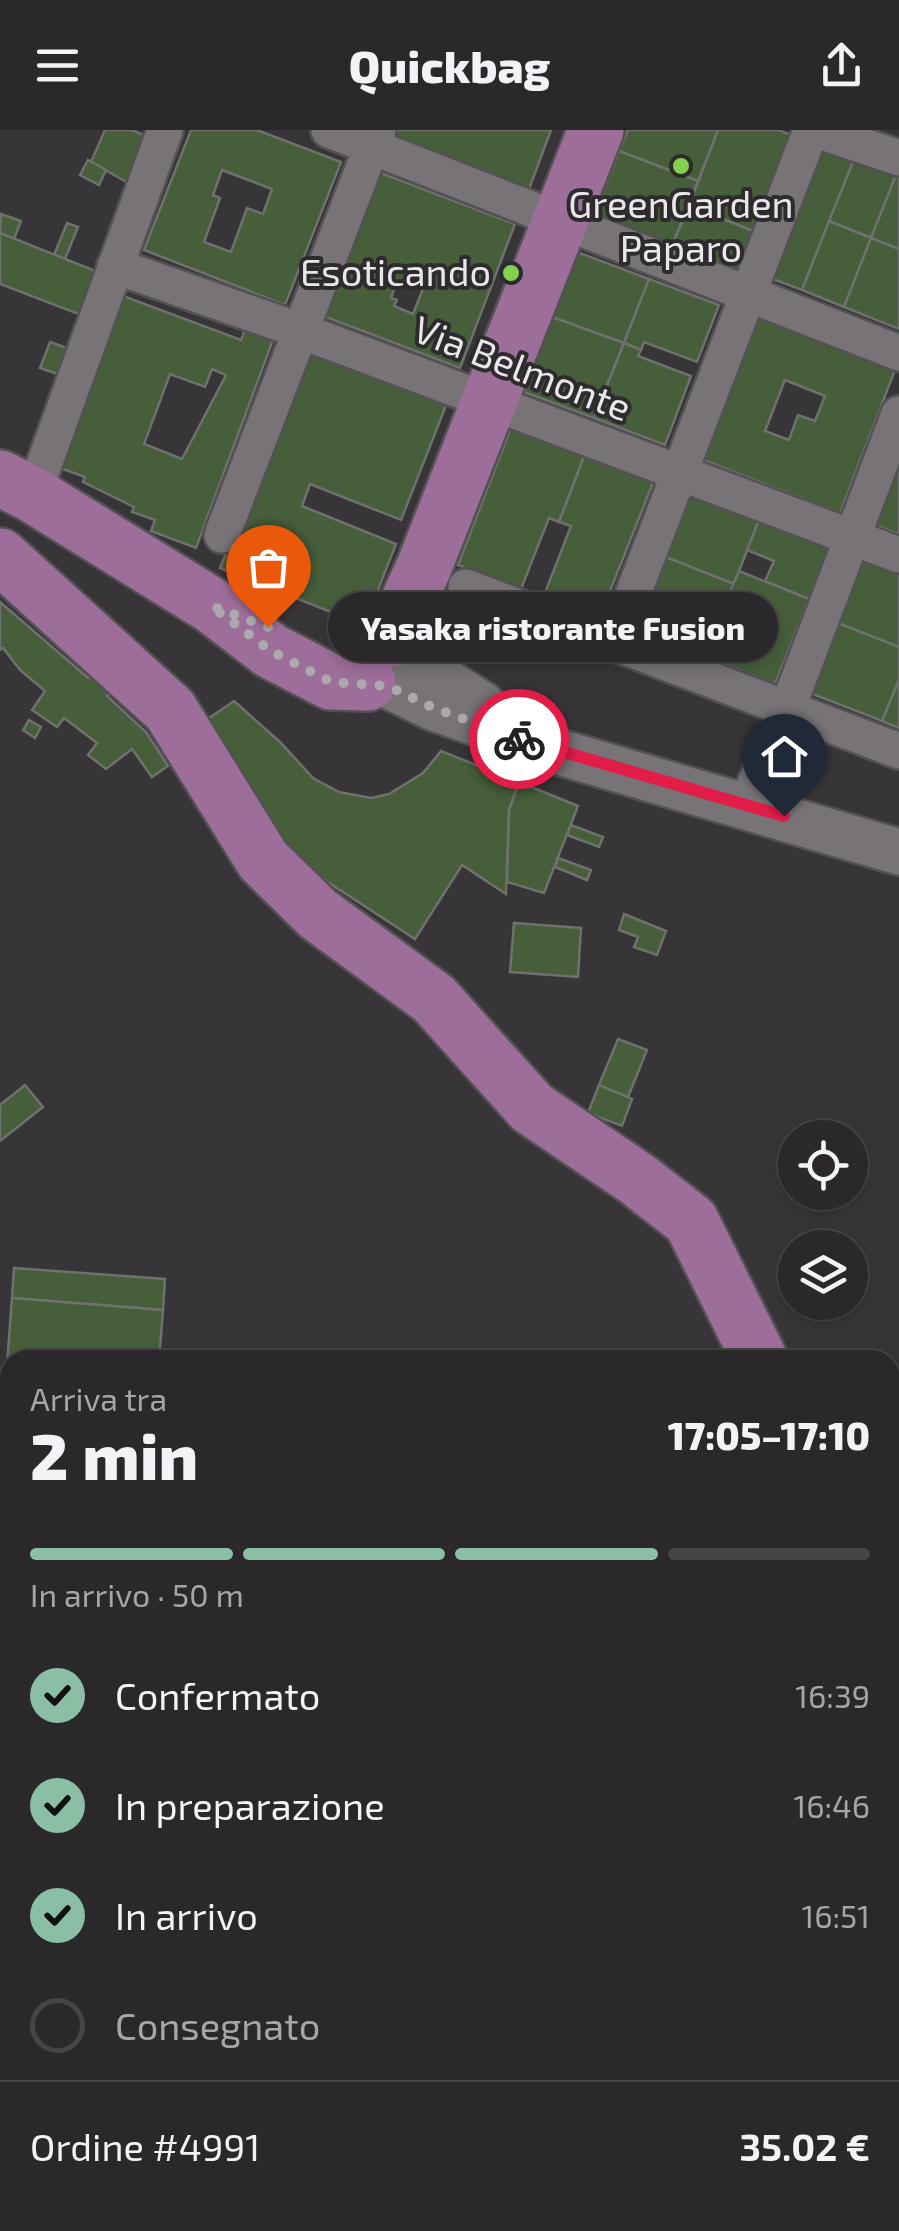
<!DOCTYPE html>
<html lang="it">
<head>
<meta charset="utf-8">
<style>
  :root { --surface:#2a282a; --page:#363436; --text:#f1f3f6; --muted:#a5a6a8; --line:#464447; --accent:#8abfa5 }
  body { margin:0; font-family:"Exo 2",sans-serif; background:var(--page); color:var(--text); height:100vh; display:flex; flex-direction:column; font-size:38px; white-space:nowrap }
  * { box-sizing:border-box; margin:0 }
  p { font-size:32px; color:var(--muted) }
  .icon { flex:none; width:55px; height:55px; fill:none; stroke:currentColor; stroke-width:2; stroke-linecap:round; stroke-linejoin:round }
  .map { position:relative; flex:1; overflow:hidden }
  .panel { position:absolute; left:0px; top:1220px; width:900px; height:882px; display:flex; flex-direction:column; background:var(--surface); border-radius:30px 30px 0 0; box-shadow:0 5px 15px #0003,0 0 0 2px var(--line) }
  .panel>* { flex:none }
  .fabs { position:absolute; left:778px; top:990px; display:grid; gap:20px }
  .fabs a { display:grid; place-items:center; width:90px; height:90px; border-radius:50%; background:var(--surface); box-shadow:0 5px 15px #0003,0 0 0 2px var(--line); font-size:50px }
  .pin { position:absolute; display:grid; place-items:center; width:85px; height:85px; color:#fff; margin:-102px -42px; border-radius:50% 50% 50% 0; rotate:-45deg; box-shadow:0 0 10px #0007 }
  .pin .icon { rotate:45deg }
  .courier { position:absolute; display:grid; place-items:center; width:100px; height:100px; margin:-50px; border:8px solid #e11d48; border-radius:50%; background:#fff; color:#222; box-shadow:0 2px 12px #0007 }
  .bubble { position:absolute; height:70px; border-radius:35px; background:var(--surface); box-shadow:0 5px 15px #0003,0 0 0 2px var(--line); font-size:32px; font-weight:800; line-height:70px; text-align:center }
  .summary em { font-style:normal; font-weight:800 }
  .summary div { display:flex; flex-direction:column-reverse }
  .summary { display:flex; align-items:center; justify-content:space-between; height:170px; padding:0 30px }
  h1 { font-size:65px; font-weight:800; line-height:75px }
  .bar { display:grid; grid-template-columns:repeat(4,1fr); gap:15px 10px; align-content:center; height:120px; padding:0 30px }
  .bar i { height:12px; border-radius:8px; background:var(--line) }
  .bar .on { background:var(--accent) }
  .bar p { grid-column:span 4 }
  .line { display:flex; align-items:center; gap:25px; padding:0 30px; border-top:2px solid var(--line) }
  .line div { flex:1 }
  ol { padding:0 30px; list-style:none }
  li { display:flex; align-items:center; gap:30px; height:110px }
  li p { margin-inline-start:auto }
  li .icon { padding:10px; border-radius:50%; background:var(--accent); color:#111; stroke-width:4 }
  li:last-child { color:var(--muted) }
  li i { width:55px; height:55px; border:5px solid var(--line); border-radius:50% }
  header { display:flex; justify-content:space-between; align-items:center; height:130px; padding:0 30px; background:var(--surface); font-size:45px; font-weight:800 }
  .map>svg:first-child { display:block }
  .building { fill:#465e39; stroke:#6e716d; stroke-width:2.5; fill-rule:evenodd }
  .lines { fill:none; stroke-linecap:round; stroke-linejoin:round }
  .minor-casing { stroke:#545154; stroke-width:40 }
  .tertiary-casing { stroke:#545154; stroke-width:50 }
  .primary-casing { stroke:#545154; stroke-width:60 }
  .minor { stroke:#777377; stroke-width:35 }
  .tertiary { stroke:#777377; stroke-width:45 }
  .primary { stroke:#9d6e9a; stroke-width:55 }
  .done { stroke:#aba9ab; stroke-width:10; stroke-dasharray:0 18 }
  .route { stroke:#e11d48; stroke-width:12 }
  .poi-dot { fill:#83d04e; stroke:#2e2b2e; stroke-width:4 }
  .labels { text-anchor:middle; stroke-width:8; stroke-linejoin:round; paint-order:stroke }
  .poi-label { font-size:38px; fill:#e9e7e9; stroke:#2e2b2e }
  .street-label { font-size:38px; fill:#e9e7e9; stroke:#2e2b2e }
</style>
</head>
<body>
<header><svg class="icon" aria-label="menu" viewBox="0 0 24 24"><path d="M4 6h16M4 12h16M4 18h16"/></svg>Quickbag<svg class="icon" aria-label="share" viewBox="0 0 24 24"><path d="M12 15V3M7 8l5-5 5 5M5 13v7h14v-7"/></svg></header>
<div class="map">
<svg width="899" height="2101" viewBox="0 0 899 2101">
  <rect width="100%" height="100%" fill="#383538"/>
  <g class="building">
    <polygon points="105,0 131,0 150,7 132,55 91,32"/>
    <path d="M191 0H257L341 32 285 175 144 120ZM222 40 272 59 263 84 247 78 231 122 204 112 220 68 213 65Z"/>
    <polygon points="389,0 551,0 528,62 386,9"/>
    <polygon points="628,0 718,0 698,51 619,21"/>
    <polygon points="718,0 778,0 794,6 756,102 689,76"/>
    <polygon points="820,6 858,20 802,160 765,146"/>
    <polygon points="858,20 899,37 871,108 829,91"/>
    <polygon points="619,21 698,51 671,118 592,89"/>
    <polygon points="88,30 106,40 99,55 80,45"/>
    <polygon points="899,38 899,119 871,108"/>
    <path d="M373 40 515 94 460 238 318 184ZM405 149 424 156 413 184 394 176 397 170 391 168 396 154 402 156Z"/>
    <polygon points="689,76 756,102 738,144 671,118"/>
    <polygon points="1,84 21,91 14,109 0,103"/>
    <polygon points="829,91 871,108 844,177 802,160"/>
    <polygon points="67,93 78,97 65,129 54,125"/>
    <polygon points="0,103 98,142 81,185 0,154"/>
    <polygon points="871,108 899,119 899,199 844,177"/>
    <polygon points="577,122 649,149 624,213 552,187"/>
    <polygon points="649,149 719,175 697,232 644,212 641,220 624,213"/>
    <path d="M123 166 241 210 246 197 274 207 196 418 151 401 155 390 132 382 134 377 83 352 85 347 60 338ZM212 239 226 245 182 329 144 314 170 244 205 257Z"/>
    <path d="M753 185 895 240 840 383 698 328ZM785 250 825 266 815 291 798 285 789 310 765 301Z"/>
    <polygon points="552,187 624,213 594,288 524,262"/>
    <polygon points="50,212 67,218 57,244 40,238"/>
    <polygon points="624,213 641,220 638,226 691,246 665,315 594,288"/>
    <polygon points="308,218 447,273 401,390 310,354 302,376 396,414 378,460 346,488 220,438"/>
    <polygon points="512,295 585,324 559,392 549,388 521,459 458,435"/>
    <polygon points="585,324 654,350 599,489 543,468 571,396 559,392"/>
    <polygon points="899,324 899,404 872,394"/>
    <polygon points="688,362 759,390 734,454 663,426"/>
    <polygon points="759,390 829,418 809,469 765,451 774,431 747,420"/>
    <polygon points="663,426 734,454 705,527 634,499"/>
    <polygon points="864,427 899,441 899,517 838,493"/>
    <polygon points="739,441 809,469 775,554 705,527 716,497 741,507 753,479 727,469"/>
    <polygon points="0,472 88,548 91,544 111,562 107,566 146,602 168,636 152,647 132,619 106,639 88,625 97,613 64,588 57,597 32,580 45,561 20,540 3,518 0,520"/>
    <polygon points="838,493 899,517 899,550 882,591 810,563"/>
    <polygon points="899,550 899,598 882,591"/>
    <polygon points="234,571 280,612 313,648 339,662 371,668 389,664 423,643 441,621 519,652 509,680 506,764 462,735 415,809 294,730 203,592"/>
    <polygon points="29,590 41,597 35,608 23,600"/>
    <polygon points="519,652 578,676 544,763 507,752 509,680"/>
    <polygon points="571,695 603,707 599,717 567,705"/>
    <polygon points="558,728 591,740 587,750 555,737"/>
    <polygon points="624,784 666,801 657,825 634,817 638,807 619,800"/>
    <polygon points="514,793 581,798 578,847 510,842"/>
    <polygon points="618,909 647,920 628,967 599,955"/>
    <polygon points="25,955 43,977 0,1011 0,975"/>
    <polygon points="599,955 632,969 622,996 588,983"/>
    <polygon points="14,1138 165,1149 163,1180 12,1168"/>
    <polygon points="12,1168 163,1180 159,1230 10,1230 10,1248 6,1248"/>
    <polygon points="899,1302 899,1352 890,1358 890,1310"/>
    <polygon points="10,1550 10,1737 0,1745 0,1568 3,1565 0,1558"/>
    <polygon points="218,2092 250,2092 240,2101 229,2101"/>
    <polygon points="319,2092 355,2092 370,2101 333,2101"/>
    <polygon points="453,2092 478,2092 470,2101 462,2101"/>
    <polygon points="607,2092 632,2092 625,2101 617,2101"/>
  </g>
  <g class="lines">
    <defs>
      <g id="minor">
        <polyline points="329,0 899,223"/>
        <polyline points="816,0 899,28"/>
        <polyline points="115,136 301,201 899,425"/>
        <polyline points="33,365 165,0"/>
        <polyline points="222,405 378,0"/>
        <polyline points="466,457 899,621"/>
        <polyline points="615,511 811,0"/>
        <polyline points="746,675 788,577 899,284"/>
        <polyline points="717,2092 725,2101"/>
      </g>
      <g id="tertiary">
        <polyline points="406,526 483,575"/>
        <polyline points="389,556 434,578 552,620 899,722"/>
      </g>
      <g id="primary">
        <polyline points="0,348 33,365 211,475 271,521 331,552 368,553"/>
        <polyline points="0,426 170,580 263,730 318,784 434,869 532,978 637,1049 691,1091 760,1230"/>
        <polyline points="391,509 424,437 596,0"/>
        <polyline points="0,1461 10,1461"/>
        <polyline points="890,1619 899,1649"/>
        <polyline points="890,1777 899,1774"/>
      </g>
    </defs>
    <use href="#minor" class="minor-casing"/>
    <use href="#tertiary" class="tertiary-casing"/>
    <use href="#primary" class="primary-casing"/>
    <use href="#minor" class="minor"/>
    <use href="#tertiary" class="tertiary"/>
    <use href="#primary" class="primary"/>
  </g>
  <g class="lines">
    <polyline class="done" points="268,497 211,476 271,521 331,552 388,556 434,578 519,609"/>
    <polyline class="route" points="519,609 784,686"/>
  </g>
  <g class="poi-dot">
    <circle cx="681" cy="36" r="10"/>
    <circle cx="511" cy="143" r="10"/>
  </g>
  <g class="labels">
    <g class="poi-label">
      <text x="681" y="88">GreenGarden<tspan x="681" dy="44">Paparo</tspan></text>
      <text x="491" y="156" text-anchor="end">Esoticando</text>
    </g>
    <g class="street-label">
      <text transform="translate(522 239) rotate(21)" y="13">Via Belmonte</text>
    </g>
  </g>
</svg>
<div class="fabs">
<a><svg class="icon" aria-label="locate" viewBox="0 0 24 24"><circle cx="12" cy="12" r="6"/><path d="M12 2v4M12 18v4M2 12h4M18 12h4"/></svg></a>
<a><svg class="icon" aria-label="layers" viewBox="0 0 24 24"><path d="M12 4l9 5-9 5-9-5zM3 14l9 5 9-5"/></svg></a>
</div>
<div class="pin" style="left:268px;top:497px;background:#ea580c"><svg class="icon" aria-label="bag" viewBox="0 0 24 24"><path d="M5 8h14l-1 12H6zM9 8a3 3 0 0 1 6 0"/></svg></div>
<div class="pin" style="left:784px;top:686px;background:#1f2937"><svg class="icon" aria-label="home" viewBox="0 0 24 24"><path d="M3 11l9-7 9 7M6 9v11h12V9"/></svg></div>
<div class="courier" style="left:519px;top:609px"><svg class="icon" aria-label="bike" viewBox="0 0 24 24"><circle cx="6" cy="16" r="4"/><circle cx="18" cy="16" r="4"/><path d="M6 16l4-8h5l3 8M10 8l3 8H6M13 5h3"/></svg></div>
<div class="bubble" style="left:328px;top:462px;width:450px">Yasaka ristorante Fusion</div>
<section class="panel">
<div class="summary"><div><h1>2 min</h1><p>Arriva tra</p></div><em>17:05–17:10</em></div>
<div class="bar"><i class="on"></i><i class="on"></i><i class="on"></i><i></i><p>In arrivo · 50 m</p></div>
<ol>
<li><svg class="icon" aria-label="check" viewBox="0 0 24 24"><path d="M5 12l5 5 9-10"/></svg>Confermato<p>16:39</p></li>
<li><svg class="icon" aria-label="check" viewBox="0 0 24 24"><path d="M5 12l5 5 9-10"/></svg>In preparazione<p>16:46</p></li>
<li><svg class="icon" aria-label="check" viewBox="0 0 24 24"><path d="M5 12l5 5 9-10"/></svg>In arrivo<p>16:51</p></li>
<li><i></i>Consegnato</li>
</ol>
<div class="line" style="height:130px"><div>Ordine #4991</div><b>35.02 €</b></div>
</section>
</div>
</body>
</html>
